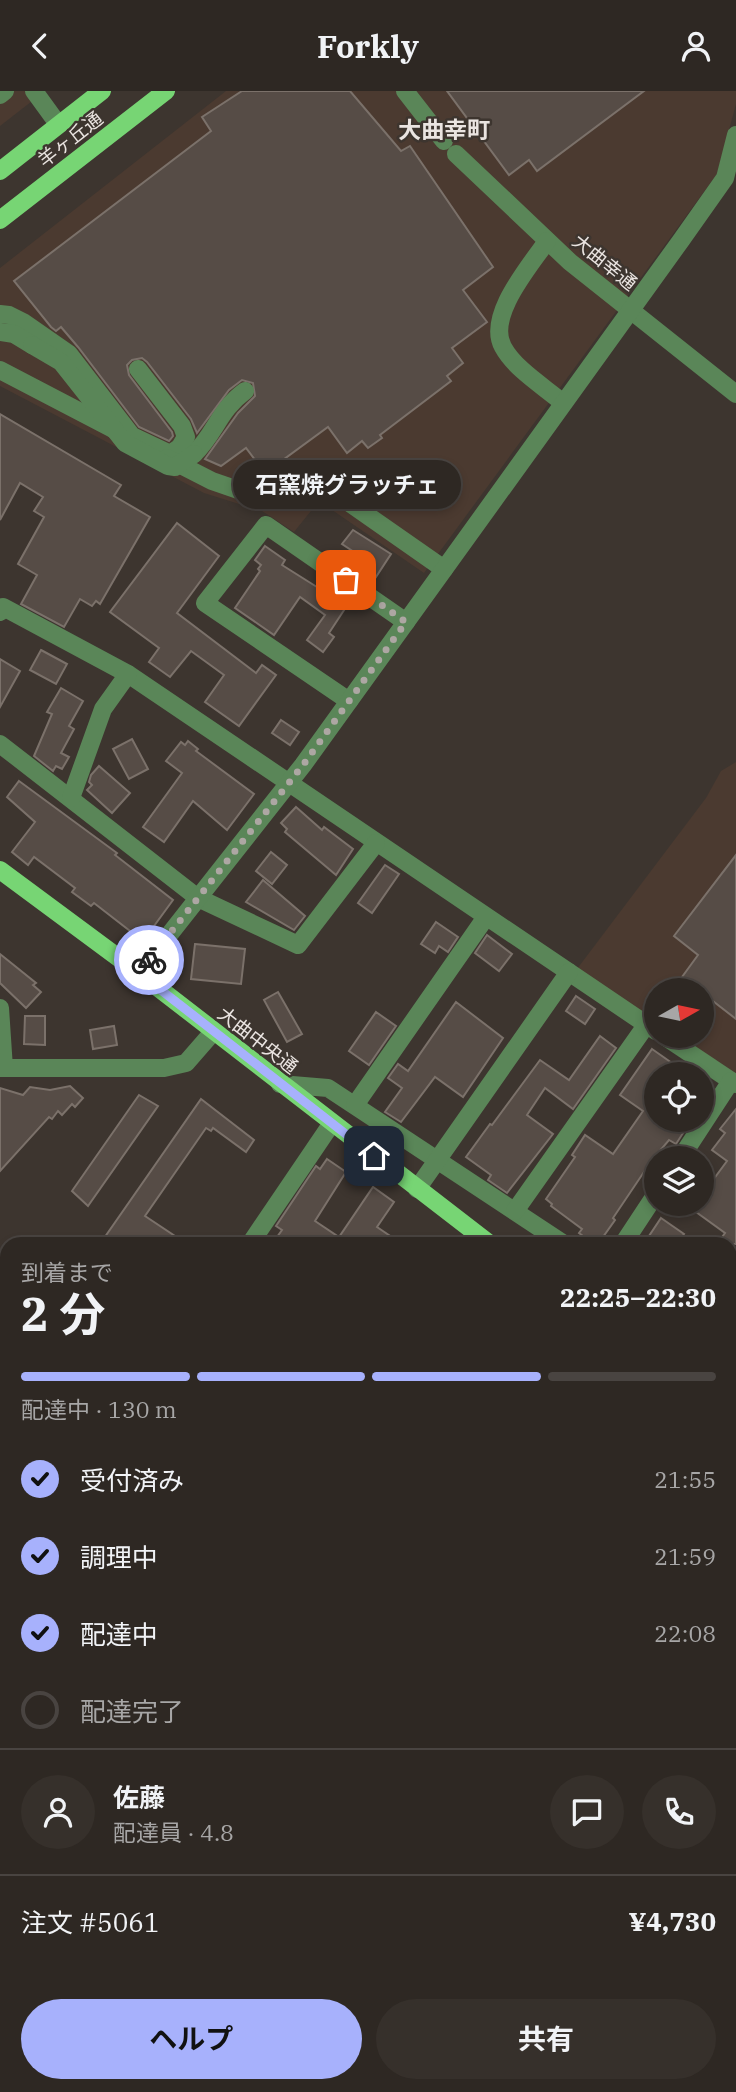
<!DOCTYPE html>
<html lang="ja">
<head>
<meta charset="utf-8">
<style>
  :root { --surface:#2e2823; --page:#36302b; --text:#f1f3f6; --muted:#a7a6a6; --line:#494441; --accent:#a7b1fc }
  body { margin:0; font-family:"IBM Plex Serif","Noto Sans JP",serif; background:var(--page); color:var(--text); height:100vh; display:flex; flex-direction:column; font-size:26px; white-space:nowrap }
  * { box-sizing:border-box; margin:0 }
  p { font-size:23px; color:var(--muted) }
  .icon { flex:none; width:38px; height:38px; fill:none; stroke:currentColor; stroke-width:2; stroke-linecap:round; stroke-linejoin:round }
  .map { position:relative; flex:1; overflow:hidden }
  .side { position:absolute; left:0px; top:1146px; width:737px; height:856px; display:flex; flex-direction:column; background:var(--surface); border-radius:21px 21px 0 0; box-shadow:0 4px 10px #0003,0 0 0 2px var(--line) }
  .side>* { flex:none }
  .needle { width:46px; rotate:81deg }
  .buttons { position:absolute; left:644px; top:887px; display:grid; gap:14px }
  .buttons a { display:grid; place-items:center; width:70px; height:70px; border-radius:50%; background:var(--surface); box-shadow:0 4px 10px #0003,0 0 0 2px var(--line); font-size:35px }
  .pin { position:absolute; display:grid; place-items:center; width:60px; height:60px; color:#fff; margin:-30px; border-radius:14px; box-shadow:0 4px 10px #0006 }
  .courier { position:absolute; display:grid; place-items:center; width:70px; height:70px; margin:-35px; border:5px solid #a7b1fc; border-radius:50%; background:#fff; color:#222; box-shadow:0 2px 9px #0007 }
  .bubble { position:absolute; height:49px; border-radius:24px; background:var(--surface); box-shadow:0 4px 10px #0003,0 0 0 2px var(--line); font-size:23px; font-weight:700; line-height:49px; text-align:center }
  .overview em { font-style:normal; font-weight:700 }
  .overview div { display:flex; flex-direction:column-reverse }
  .overview { display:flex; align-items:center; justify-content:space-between; height:119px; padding:0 21px }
  h1 { font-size:46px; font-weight:700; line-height:52px }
  .bar { display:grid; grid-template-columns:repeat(4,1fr); gap:10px 7px; align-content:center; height:84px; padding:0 21px }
  .bar i { height:9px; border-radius:5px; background:var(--line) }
  .bar .active { background:var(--accent) }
  .bar p { grid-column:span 4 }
  .line { display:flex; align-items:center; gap:18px; padding:0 21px; border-top:2px solid var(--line) }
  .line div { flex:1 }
  .round { display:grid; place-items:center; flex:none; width:74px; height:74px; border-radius:37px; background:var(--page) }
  ol { padding:0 21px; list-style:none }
  li { display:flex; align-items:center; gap:21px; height:77px }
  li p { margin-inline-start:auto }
  li .icon { padding:7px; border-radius:50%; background:var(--accent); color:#111; stroke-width:4 }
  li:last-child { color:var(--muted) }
  li i { width:38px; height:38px; border:4px solid var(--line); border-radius:50% }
  .action { display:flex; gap:14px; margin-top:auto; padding:14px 21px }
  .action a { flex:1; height:80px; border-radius:42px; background:var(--accent); color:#111; font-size:28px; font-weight:700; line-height:80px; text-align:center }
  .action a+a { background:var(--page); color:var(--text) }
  header { display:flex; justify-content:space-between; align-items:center; height:91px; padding:0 21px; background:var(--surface); font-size:32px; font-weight:700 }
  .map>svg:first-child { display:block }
  .commercial { fill:#4b3a30 }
  .built { fill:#4b3c34 }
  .green { fill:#1c6041 }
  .building { fill:#564c46; stroke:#7b716a; stroke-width:2 }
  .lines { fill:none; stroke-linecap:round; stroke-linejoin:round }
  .minor { stroke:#5a8658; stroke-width:18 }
  .major { stroke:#77d574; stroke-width:18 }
  .highway { stroke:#81f37e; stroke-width:21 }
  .minor-bridge { stroke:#5a8658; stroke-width:18 }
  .done { stroke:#ada7a3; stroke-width:7; stroke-dasharray:0 12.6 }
  .route { stroke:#a7b1fc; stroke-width:9 }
  .labels { text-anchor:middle; stroke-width:5; stroke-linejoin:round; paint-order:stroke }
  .street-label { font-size:19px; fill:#eae4e1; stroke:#3d352f }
  .quarter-label { font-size:23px; font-weight:bold; fill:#eae4e1; stroke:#3d352f }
</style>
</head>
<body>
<header><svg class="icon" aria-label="back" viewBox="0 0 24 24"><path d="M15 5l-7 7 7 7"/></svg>Forkly<svg class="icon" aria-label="person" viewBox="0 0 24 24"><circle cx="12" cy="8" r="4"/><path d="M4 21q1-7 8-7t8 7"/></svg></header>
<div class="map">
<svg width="736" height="2001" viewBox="0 0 736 2001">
  <rect width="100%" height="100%" fill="#3d352f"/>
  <g class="commercial">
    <polygon points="0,0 45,0 0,35"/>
    <polygon points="226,0 736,0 736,13 717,83 424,482 319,410 294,441 262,420 204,402 0,295 0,177"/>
    <polygon points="736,671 736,986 676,945 702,945 702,900 656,900 656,932 577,878 706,707 721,680"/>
    <polygon points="730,1355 736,1356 736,1458 730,1454"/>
  </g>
  <polygon class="built" points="730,1454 736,1458 736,1893 730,1887"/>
  <polygon class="green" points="736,1694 736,1893 730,1887 730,1704"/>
  <g class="building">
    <polygon points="242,0 350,0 401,60 410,55 493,176 463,199 487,231 452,257 463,272 447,285 451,290 380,344 382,347 368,357 362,350 347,362 328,336 265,382 246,357 221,375 205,368 238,322 255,305 253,292 242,289 229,299 197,342 191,328 147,271 142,267 132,269 127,274 129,284 172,341 173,345 169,350 139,336 78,256 61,236 56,240 51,236 14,190 211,40 202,26"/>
    <polygon points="447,0 644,0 537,80 529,69 509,84"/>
    <polygon points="0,323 121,394 114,405 150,426 100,513 96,510 92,515 80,508 64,536 21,513 37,484 18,473 44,426 34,420 43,406 20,392 0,429"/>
    <polygon points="177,432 219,465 177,522 256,582 262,574 276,584 239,635 205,611 224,584 191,560 170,586 149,571 159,557 110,521"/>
    <polygon points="353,439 391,463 372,492 359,483 364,474 357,469 360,465 342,453"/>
    <polygon points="265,455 285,469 282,474 336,508 340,503 350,510 329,542 334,546 323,561 307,549 325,524 300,506 274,544 235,517 260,480 258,478 261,474 255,469"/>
    <polygon points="41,559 67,573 56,593 30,579"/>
    <polygon points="0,568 20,580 0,616"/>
    <polygon points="61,597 83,610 69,635 74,638 61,662 69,666 62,678 56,675 53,680 34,665 52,623 47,621"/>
    <polygon points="281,629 299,641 290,654 272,642"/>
    <polygon points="132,648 148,678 129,688 113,658"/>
    <polygon points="188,650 198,658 196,660 254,703 227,739 193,710 164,751 143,736 182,682 166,670 181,651 185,654"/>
    <polygon points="99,675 130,702 112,722 87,699 92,694 89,691 91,684"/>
    <polygon points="19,690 117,762 115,764 173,809 143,850 94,812 91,815 72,801 75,797 34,766 28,774 12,761 35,731 7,706"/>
    <polygon points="296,716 322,739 324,736 353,758 336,784 285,741 287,738 281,732"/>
    <polygon points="271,761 287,774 272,793 256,780"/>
    <polygon points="736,764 736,928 682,886 698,864 674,845"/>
    <polygon points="385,774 399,783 372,822 358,812"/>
    <polygon points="263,789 305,825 294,839 246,811"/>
    <polygon points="436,831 458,846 448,861 439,855 435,862 421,853"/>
    <polygon points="487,844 512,863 499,880 475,862"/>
    <polygon points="195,853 245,858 241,893 191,888"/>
    <polygon points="0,863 36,892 33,894 41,901 26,917 0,892"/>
    <polygon points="278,901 302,943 287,951 264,909"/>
    <polygon points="576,905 595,918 585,933 566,920"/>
    <polygon points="456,911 503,947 463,1006 435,986 401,1031 385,1021 402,997 388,987 398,973 408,980"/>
    <polygon points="376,921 396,935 369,974 349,960"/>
    <polygon points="25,925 45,925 45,954 24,953"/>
    <polygon points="114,935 117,954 93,958 90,939"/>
    <polygon points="600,945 616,957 573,1018 545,997 527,1024 553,1043 507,1102 488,1089 491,1084 466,1066 490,1033 492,1034 540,969 569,989"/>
    <polygon points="652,958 689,984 656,984 656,1029 671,1029 685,1039 676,1053 669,1049 652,1069 613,1127 615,1129 598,1153 594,1153 579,1142 582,1138 551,1115 552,1113 546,1108 575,1066 572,1064 585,1044 613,1063 643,1020 620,1004"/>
    <polygon points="70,995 83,1007 75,1016 72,1013 62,1024 58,1020 52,1028 49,1026 0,1080 0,997 23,1004 30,996 50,999"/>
    <polygon points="139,1004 158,1015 88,1115 72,1100"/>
    <polygon points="201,1008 254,1049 246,1061 213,1037 211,1040 206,1037 145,1125 187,1153 100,1153"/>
    <polygon points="736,1018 736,1153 717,1153 725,1142 685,1113 702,1113 702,1104 727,1070 712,1059 725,1042 720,1038"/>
    <polygon points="327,1068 346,1081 315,1130 339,1146 373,1096 394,1111 377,1136 402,1153 272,1153 282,1139 276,1135 316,1075 320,1078"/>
    <polygon points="661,1127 684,1143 677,1153 654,1153 647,1148"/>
  </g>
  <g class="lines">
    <g class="minor">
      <polyline points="34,0 58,33"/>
      <polyline points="405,0 444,50"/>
      <polyline points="0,4 5,0"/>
      <polyline points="456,63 570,171 736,303"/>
      <path d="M547 150C530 175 486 225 503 256 515 278 543 295 562 311"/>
      <polyline points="0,223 9,224 23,231 69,263 132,345 170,363 180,356 186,346 182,335 138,278"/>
      <polyline points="0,241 14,243 32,254"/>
      <polyline points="0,279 115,339"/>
      <path d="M194 363C215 343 219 319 245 300"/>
      <polyline points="167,367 212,390 241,400 331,399 444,478"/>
      <polyline points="0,521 3,516 128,583 656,940"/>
      <polyline points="349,610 205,512 266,434 406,531"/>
      <polyline points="0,653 198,807 298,854 376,752"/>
      <polyline points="71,707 103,618 128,583"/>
      <polyline points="139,882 303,674 682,148 725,87 736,44"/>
      <polyline points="0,917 4,977"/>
      <polyline points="664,945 736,993"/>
      <polyline points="0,977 164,977 186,972 213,941"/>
      <polyline points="280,993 328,997 564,1153"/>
      <polyline points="355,1014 486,826"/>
      <polyline points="680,1068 731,990"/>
      <polyline points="417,1098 569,881"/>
      <polyline points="515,1120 647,933"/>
      <polyline points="250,1153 332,1032"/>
      <polyline points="623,1153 656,1103"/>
      <polyline points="0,1248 7,1255"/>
      <polyline points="0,1390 7,1382"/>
      <polyline points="0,1515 7,1521"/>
      <polyline points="0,1646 7,1652"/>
      <polyline points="0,1736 7,1740"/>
      <polyline points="0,1838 7,1842"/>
      <polyline points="0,1940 7,1944"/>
      <polyline points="94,1995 104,2001"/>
      <polyline points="582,1995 589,2001"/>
      <polyline points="1,2001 7,1991"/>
    </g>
    <g class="major">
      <polyline points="0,80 102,0"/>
      <polyline points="0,129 166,0"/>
      <polyline points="0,779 139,882 490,1153"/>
      <polyline points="730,1324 736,1326"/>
    </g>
    <g class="highway">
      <polyline points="730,1234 736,1226"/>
      <polyline points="730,1275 736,1267"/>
      <polyline points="243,2001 247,1995"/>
      <polyline points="266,2001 270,1995"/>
    </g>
    <polyline class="minor-bridge" points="32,254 61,271 125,352 168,375 175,376 194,363"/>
  </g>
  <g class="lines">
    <polyline class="done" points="149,869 303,674 406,531 346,489"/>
    <polyline class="route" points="149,869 139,882 374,1065"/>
  </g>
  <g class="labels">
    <g class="street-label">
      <text transform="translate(70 48) rotate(-38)" y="7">羊ヶ丘通</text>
      <text transform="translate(605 171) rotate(39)" y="7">大曲幸通</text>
      <text transform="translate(258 949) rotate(38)" y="7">大曲中央通</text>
    </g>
    <g class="quarter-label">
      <text x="444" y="47">大曲幸町</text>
    </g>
  </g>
</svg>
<div class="buttons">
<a><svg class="needle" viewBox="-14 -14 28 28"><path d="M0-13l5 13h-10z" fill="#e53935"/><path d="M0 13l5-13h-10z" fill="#a7a6a6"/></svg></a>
<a><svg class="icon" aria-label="locate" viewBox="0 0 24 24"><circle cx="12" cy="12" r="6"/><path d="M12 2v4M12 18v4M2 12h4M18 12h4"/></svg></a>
<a><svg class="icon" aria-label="layers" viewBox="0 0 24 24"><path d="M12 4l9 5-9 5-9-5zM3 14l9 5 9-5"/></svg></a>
</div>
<div class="pin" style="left:346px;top:489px;background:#ea580c"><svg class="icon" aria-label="bag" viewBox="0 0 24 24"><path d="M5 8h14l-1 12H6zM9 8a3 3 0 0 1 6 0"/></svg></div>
<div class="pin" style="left:374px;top:1065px;background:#1f2937"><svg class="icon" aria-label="home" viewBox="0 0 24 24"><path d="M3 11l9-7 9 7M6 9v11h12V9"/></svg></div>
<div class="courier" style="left:149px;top:869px"><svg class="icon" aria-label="bike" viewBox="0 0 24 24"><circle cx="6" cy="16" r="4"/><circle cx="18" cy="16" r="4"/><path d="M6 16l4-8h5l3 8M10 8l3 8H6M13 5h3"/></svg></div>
<div class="bubble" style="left:233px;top:369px;width:228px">石窯焼グラッチェ</div>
<section class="side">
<div class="overview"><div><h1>2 分</h1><p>到着まで</p></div><em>22:25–22:30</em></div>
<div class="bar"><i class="active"></i><i class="active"></i><i class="active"></i><i></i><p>配達中 · 130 m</p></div>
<ol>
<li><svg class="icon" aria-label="check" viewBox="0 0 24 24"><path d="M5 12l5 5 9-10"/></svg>受付済み<p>21:55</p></li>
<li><svg class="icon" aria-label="check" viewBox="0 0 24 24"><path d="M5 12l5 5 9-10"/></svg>調理中<p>21:59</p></li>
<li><svg class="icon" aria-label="check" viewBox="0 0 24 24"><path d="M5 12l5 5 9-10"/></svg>配達中<p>22:08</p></li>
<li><i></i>配達完了</li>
</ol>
<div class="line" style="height:126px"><a class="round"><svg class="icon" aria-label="person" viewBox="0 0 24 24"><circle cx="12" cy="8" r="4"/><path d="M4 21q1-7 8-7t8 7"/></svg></a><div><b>佐藤</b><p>配達員 · 4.8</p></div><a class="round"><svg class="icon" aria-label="chat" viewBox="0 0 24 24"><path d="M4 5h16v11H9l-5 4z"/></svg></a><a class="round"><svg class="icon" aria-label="phone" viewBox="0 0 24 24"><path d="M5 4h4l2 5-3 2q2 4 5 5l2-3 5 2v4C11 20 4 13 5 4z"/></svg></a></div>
<div class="line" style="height:91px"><div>注文 #5061</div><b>¥4,730</b></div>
<div class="action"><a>ヘルプ</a><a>共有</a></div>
</section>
</div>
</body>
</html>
